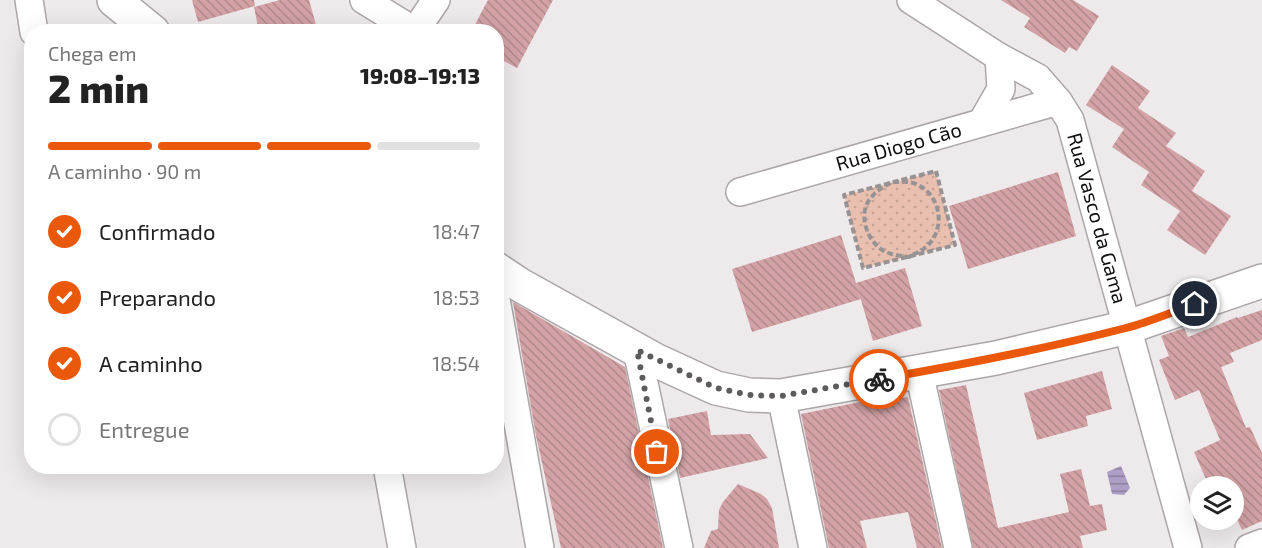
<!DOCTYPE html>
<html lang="pt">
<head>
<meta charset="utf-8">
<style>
  :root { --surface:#fff; --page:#f6f6f6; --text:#222; --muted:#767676; --line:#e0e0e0; --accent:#ea580c }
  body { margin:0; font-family:"Exo 2",sans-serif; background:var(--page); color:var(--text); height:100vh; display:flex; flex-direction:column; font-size:22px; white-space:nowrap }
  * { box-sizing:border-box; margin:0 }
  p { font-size:20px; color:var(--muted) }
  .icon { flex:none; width:33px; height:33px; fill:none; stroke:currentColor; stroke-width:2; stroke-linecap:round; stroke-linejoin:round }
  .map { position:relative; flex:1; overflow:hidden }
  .side { position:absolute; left:24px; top:24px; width:480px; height:450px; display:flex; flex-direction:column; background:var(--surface); border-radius:24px; box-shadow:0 6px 24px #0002 }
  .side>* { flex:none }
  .buttons { position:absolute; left:1190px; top:476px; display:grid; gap:12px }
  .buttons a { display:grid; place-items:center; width:54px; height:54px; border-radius:50%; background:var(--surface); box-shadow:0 6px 24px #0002; font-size:30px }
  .pin { position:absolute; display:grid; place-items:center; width:51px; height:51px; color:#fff; margin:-26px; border:3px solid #fff; border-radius:50%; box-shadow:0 2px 6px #0007 }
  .courier { position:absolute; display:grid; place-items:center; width:60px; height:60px; margin:-30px; border:4px solid #ea580c; border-radius:50%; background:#fff; color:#222; box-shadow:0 2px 8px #0007 }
  .head em { font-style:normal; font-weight:800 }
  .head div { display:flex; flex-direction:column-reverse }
  .head { display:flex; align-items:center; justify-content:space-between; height:102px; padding:0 24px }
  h1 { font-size:39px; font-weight:800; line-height:45px }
  .bar { display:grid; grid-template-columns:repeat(4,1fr); gap:9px 6px; align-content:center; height:72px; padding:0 24px }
  .bar i { height:8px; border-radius:4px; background:var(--line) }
  .bar .current { background:var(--accent) }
  .bar p { grid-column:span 4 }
  ol { padding:0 24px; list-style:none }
  li { display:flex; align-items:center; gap:18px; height:66px }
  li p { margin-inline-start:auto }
  li .icon { padding:6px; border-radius:50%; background:var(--accent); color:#fff; stroke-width:4 }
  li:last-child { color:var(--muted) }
  li i { width:33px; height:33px; border:3px solid var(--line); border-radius:50% }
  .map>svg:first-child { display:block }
  .park { fill:url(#park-dots) }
  .water { fill:url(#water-rules) }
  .building { fill:url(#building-back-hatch) }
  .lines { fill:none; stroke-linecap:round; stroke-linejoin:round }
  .minor-casing { stroke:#aca6a9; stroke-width:30 }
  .tertiary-casing { stroke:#aca6a9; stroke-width:36 }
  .path { stroke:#979395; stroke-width:4; stroke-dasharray:6 3; stroke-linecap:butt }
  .minor { stroke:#fff; stroke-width:27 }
  .tertiary { stroke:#fff; stroke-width:33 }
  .done { stroke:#5e5b5c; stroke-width:6; stroke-dasharray:0 10.8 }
  .route { stroke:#ea580c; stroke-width:8 }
  .labels { text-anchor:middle; stroke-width:4.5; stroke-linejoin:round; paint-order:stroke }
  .street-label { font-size:20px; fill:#100e0f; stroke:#eee9eb }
</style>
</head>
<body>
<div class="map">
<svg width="1262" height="548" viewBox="0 0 1262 548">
  <defs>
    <pattern id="park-dots" width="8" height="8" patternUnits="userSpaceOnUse" patternTransform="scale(1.5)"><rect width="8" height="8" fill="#e9bfb0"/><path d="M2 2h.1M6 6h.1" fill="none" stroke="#c7a396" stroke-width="1.8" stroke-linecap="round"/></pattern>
    <pattern id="water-rules" width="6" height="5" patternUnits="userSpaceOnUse" patternTransform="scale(1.5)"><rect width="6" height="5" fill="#ac9ec4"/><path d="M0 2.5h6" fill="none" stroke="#8b7f9e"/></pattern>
    <pattern id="building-back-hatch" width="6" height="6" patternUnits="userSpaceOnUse" patternTransform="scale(1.5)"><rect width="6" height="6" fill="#d2a2a5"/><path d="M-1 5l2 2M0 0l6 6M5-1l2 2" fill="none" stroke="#b38a8d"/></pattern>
  </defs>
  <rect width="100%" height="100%" fill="#eee9eb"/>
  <polygon class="park" points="936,171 955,245 863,268 844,195"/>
  <polygon class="water" points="1121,466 1130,488 1124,495 1112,494 1107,472"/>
  <g class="building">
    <polygon points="192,0 254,0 255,6 198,22"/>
    <polygon points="280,0 309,0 318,32 259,32 254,7"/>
    <polygon points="488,0 553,0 517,68 496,57 496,32 471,32"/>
    <polygon points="1001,0 1073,0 1099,16 1077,51 1069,47 1065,53 1024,27 1030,18"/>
    <polygon points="1112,65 1150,91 1138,108 1176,133 1166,146 1205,171 1192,191 1231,216 1205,255 1167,230 1180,211 1141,185 1149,172 1112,147 1124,129 1086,105"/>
    <polygon points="1058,172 1076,236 968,269 949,206"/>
    <polygon points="841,235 861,299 752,332 732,269"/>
    <polygon points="905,268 922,326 873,341 856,283"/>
    <polygon points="513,302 625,367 663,548 561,548 536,436"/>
    <polygon points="1262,310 1262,340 1230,353 1234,362 1221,367 1246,428 1250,427 1262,453 1262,521 1242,530 1233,511 1233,486 1209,486 1194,452 1220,440 1199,390 1175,400 1159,360 1169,356 1161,336 1184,328 1188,337 1237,317 1238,318"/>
    <polygon points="1102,371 1112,409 1086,416 1088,426 1037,440 1024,393"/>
    <polygon points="966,385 998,528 1069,512 1060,474 1081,469 1090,506 1102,504 1107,530 1080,536 1083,548 973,548 939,390"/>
    <polygon points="899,394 900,398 908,397 942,548 917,548 908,512 860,521 867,548 829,548 801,414"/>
    <polygon points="707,411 711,435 750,434 768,458 680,478 668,419"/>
    <polygon points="738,484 761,494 767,499 772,508 779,548 704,548 711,531 718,529 719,510 723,502"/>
  </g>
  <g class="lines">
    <defs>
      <g id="minor">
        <polyline points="29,0 34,32"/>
        <polyline points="364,0 416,32"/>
        <path id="s1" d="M911 0 999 57 1038 78 1058 101 1070 120 1188 548"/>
        <polyline points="415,31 436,0"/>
        <polyline points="982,122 1001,89 999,57"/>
        <path id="s2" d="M740 192 1058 101"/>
        <polyline points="496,299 540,548"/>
        <polyline points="637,350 679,548"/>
        <polyline points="919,372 958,548"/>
        <polyline points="781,396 813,548"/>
        <polyline points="387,466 402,548"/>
        <polyline points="1249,548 1262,543"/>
      </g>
      <g id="tertiary">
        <polyline points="114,0 153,32"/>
        <polyline points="496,269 520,285 655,360 716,388 749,395 781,396 996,358 1128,327 1262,281"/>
      </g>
    </defs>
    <use href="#minor" class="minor-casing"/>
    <use href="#tertiary" class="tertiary-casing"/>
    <g class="path">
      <polygon points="936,171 955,245 863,268 844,195"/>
      <path d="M893 182C901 182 909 181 916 184 940 194 946 226 929 244 924 250 916 253 909 257 901 256 893 255 886 252 868 244 857 215 870 199 876 191 884 186 893 182Z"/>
    </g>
    <use href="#minor" class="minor"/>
    <use href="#tertiary" class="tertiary"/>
  </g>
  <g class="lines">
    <polyline class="done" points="657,452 637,350 716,388 749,395 781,396 879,379"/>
    <path class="route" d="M879 379C962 365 1044 349 1126 328 1149 322 1172 312 1195 304"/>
  </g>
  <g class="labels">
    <g class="street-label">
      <text dy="7" stroke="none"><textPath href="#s2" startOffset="165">Rua Diogo Cão</textPath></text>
      <text dy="7" stroke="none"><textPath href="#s1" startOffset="304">Rua Vasco da Gama</textPath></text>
    </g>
  </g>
</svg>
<div class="buttons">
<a><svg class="icon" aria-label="layers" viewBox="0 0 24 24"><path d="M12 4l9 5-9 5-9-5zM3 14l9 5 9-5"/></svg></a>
</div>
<div class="pin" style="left:657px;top:452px;background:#ea580c"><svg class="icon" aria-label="bag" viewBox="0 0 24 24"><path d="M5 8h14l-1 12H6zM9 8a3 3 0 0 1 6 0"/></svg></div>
<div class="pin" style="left:1195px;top:304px;background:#1f2937"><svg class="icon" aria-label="home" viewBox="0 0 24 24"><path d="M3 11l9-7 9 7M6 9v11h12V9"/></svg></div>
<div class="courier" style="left:879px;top:379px"><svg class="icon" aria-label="bike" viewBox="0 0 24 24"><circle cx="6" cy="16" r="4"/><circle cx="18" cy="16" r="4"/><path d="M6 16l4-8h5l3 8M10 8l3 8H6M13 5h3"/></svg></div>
<section class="side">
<div class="head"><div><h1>2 min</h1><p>Chega em</p></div><em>19:08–19:13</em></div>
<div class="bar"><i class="current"></i><i class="current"></i><i class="current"></i><i></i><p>A caminho · 90 m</p></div>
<ol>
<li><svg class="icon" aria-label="check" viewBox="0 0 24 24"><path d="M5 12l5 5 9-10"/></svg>Confirmado<p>18:47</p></li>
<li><svg class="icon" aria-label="check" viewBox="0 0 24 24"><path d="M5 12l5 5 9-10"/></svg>Preparando<p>18:53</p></li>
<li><svg class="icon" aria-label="check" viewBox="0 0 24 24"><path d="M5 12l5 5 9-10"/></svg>A caminho<p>18:54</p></li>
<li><i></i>Entregue</li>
</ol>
</section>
</div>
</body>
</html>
